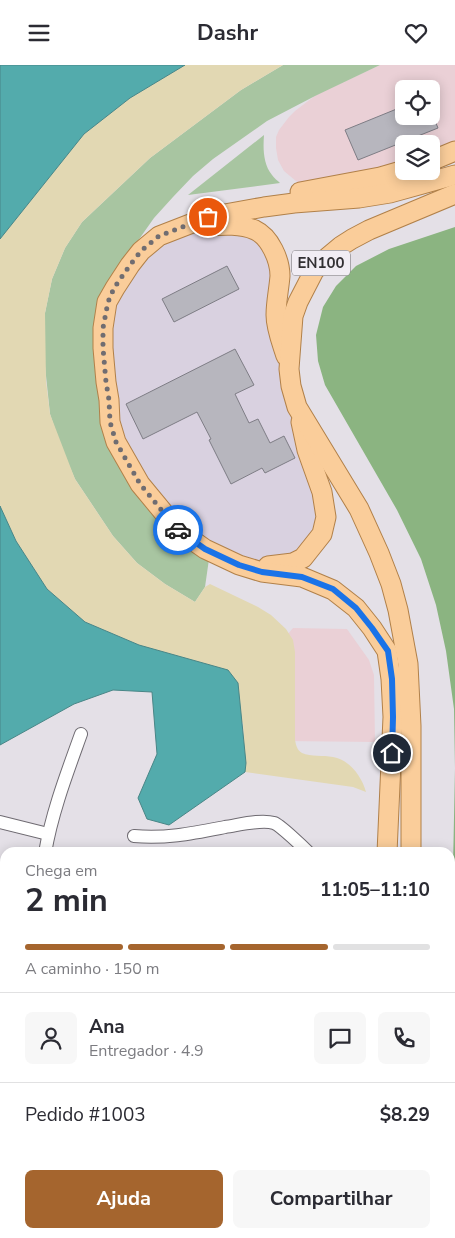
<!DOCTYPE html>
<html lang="pt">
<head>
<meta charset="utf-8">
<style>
  :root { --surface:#fff; --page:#f7f7f7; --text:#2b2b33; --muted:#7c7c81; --line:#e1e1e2; --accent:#a5652e }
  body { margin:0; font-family:"Nunito Sans",sans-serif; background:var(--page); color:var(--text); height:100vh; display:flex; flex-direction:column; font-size:19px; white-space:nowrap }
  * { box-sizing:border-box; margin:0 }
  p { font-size:16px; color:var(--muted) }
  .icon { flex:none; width:28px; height:28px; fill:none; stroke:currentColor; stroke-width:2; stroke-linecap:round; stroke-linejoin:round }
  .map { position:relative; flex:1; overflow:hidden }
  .side { position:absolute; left:0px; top:782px; width:455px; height:391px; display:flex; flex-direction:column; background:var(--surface); border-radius:15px 15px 0 0; box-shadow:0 2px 12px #0003 }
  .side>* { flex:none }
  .fabs { position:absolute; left:395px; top:15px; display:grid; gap:10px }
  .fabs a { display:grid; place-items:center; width:45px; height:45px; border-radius:8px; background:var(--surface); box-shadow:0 2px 12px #0003; font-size:25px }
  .pin { position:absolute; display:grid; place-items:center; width:42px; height:42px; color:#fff; margin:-21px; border:2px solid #fff; border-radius:50%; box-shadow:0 1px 5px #0007 }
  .courier { position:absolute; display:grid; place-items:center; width:50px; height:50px; margin:-25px; border:4px solid #1a73e8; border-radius:50%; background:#fff; color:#222; box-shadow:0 1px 6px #0007 }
  .head em { font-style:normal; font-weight:700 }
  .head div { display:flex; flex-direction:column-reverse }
  .head { display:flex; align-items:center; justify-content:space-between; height:85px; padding:0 25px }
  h1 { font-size:32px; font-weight:700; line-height:38px }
  .bar { display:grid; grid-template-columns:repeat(4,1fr); gap:8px 5px; align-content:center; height:60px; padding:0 25px }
  .bar i { height:6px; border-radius:4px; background:var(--line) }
  .bar .active { background:var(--accent) }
  .bar p { grid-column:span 4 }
  .line { display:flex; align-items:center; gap:12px; padding:0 25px; border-top:1px solid var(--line) }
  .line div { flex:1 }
  .round { display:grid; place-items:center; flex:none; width:52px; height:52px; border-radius:8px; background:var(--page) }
  .action { display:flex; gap:10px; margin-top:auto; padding:10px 25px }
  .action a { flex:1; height:58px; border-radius:8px; background:var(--accent); color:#fff; font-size:20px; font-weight:700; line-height:58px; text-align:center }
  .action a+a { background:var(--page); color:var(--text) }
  header { display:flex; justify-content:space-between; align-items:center; height:65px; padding:0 25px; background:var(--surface); font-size:22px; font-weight:700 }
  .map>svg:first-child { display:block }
  .built { fill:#d9d1e0 }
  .industrial { fill:#ead0d6; fill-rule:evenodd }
  .green { fill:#a8c5a1 }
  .forest { fill:#8bb481 }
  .sand { fill:#e2d8b3 }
  .water { fill:#53abac; stroke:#498687 }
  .building { fill:#b7b6be; stroke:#7e7d85 }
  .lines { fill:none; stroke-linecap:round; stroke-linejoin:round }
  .street-casing { stroke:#6f6b72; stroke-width:14 }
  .primary-casing { stroke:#b18049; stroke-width:21 }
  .street { stroke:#fff; stroke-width:12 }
  .primary { stroke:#facd9a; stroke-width:19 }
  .done { stroke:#706d71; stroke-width:5; stroke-dasharray:0 9 }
  .route { stroke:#1a73e8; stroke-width:6 }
  .labels { text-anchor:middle; stroke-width:5; stroke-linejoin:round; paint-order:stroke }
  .shield { fill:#f1edf4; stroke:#6b686c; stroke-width:1 }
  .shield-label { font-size:15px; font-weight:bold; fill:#312f32 }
</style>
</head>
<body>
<header><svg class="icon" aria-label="menu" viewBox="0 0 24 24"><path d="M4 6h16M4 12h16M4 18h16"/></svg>Dashr<svg class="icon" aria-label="heart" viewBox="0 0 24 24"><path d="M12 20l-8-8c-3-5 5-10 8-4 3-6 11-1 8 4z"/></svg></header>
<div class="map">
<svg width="455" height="1173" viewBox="0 0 455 1173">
  <rect width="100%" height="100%" fill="#e4e0e7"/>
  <polygon class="built" points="210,161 270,178 276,240 326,452 307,488 261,501 181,467 116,377 103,263 141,186"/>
  <g class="industrial">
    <path d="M380 0H455V83L431 92V79H404V103L313 125 296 116 284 106 278 95 276 83V72L279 65 289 52 295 46 316 30ZM404 24H431V51H404Z"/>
    <polygon points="293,563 347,564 369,595 374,610 375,677 282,676 283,575"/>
  </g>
  <g class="green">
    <polygon points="283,0 380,0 315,31 267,56 213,94 193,111 173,132 154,153 135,180 115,223 106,317 140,419 210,487 205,522 195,537 165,519 137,498 113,471 75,414 61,382 50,349 43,282 45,248 52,214 65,183 82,157 150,93 241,25"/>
    <path d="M264 70C263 83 263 99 272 110 274 113 278 116 280 118L188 130Z"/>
  </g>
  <polygon class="forest" points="455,162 455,1173 446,1173 446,1169 450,1169 450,950 455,703 454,644 446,586 436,540 421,494 397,445 325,320 318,296 316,270 323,242 336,221 356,201 389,184"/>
  <path class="sand" d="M185 0H283L241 25 150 93 82 157 65 183 52 214 45 248 46 316 50 349 75 414 113 471 137 498 165 519 195 537 205 522 210 519 258 542 271 550 286 564 293 575 295 587V675C296 680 297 685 302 688 311 692 323 690 333 692 350 695 362 712 366 727L353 722 245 707 243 658 139 580 85 557 47 524 16 476 0 441V174L84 69 130 33Z"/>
  <g class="water">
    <polygon points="0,0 185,0 130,33 84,69 0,174"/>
    <polygon points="0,441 16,476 47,524 85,557 139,580 228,605 238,618 246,698 245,707 169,760 147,754 138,733 157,689 152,627 113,625 74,639 0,680"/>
  </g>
  <g class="building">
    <polygon points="404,41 404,51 433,51 438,63 358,95 345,65"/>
    <polygon points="227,201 239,224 174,257 162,234"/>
    <polygon points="235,284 254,320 235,329 249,358 258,354 270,378 284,371 295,393 265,408 262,403 231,419 209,375 211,374 197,347 143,374 126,339"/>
  </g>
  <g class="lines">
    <defs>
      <g id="street">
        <polyline points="0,757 48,769"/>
        <path d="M134 771C166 774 194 768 225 762 239 760 261 754 274 758 280 760 303 782 309 788"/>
        <path d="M45 788C52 747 67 708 81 669"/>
        <polyline points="0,856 5,857"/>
        <polyline points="0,970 5,953"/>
        <polyline points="0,1089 5,1089"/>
        <polyline points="319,1169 321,1173"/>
        <polyline points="357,1169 363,1173"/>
        <polyline points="52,1173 53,1169"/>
      </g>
      <g id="primary">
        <polyline points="431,96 455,86"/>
        <polyline points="300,127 380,112 404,105"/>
        <path d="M209 161C224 160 241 159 255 165 270 172 280 195 280 211 279 224 276 237 276 250 276 264 282 278 286 291"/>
        <polyline points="268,501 293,498 303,493 322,469 326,452 322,427 307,385 301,357"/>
        <polyline points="387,788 393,652 391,614 387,586 372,563 356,543 333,525 302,512 262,507 239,500 205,484 178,465 140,419 116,377 110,357 109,335 106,317 103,283 103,263 107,237 115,223 130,200 141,186 159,171 208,152 264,142 294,138 359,133 390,128 455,110"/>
        <polyline points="411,788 411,661 408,599 398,545 391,519 379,488 359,444 297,342 291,321 289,304 293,251 298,237 314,206 323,196 341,181 352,174 369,165 455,129"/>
        <polyline points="406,1169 406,1173"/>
        <polyline points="373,1173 374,1169"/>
      </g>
    </defs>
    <use href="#street" class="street-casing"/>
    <use href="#primary" class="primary-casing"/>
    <use href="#street" class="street"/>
    <use href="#primary" class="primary"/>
  </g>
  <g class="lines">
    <polyline class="done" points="178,465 140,419 116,377 110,357 109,335 106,317 103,283 103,263 108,237 114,223 130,200 141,186 159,171 208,152"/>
    <polyline class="route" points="178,465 205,484 239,500 262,507 302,512 333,524 356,543 372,563 388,586 392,614 393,652 392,688"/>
  </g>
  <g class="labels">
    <rect class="shield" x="292" y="185.5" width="58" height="25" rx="4"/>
    <g class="shield-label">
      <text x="321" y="203">EN100</text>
    </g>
  </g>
</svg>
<div class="fabs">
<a><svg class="icon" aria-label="locate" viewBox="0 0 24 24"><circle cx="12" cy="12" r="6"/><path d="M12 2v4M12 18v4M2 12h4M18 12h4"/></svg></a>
<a><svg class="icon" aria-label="layers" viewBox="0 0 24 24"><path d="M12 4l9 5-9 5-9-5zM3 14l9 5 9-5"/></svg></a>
</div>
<div class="pin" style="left:208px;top:152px;background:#ea580c"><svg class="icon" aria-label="bag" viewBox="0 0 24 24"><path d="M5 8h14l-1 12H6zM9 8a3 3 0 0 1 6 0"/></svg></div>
<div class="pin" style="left:392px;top:688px;background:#1f2937"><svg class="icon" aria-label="home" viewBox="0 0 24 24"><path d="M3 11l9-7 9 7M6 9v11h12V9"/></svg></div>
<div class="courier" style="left:178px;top:465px"><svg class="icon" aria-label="car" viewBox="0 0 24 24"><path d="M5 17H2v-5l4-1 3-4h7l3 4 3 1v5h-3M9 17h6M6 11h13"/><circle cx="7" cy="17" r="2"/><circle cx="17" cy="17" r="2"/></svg></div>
<section class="side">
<div class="head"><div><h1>2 min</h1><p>Chega em</p></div><em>11:05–11:10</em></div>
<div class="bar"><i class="active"></i><i class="active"></i><i class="active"></i><i></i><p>A caminho · 150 m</p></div>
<div class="line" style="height:90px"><a class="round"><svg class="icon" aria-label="person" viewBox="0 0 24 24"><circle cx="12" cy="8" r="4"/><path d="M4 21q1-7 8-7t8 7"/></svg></a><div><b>Ana</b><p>Entregador · 4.9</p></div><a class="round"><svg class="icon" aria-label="chat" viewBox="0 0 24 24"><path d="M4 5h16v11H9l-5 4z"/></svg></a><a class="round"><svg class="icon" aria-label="phone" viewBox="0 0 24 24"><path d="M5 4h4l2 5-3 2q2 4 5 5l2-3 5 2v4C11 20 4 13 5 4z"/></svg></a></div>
<div class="line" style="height:65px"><div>Pedido #1003</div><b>$8.29</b></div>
<div class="action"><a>Ajuda</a><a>Compartilhar</a></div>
</section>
</div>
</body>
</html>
